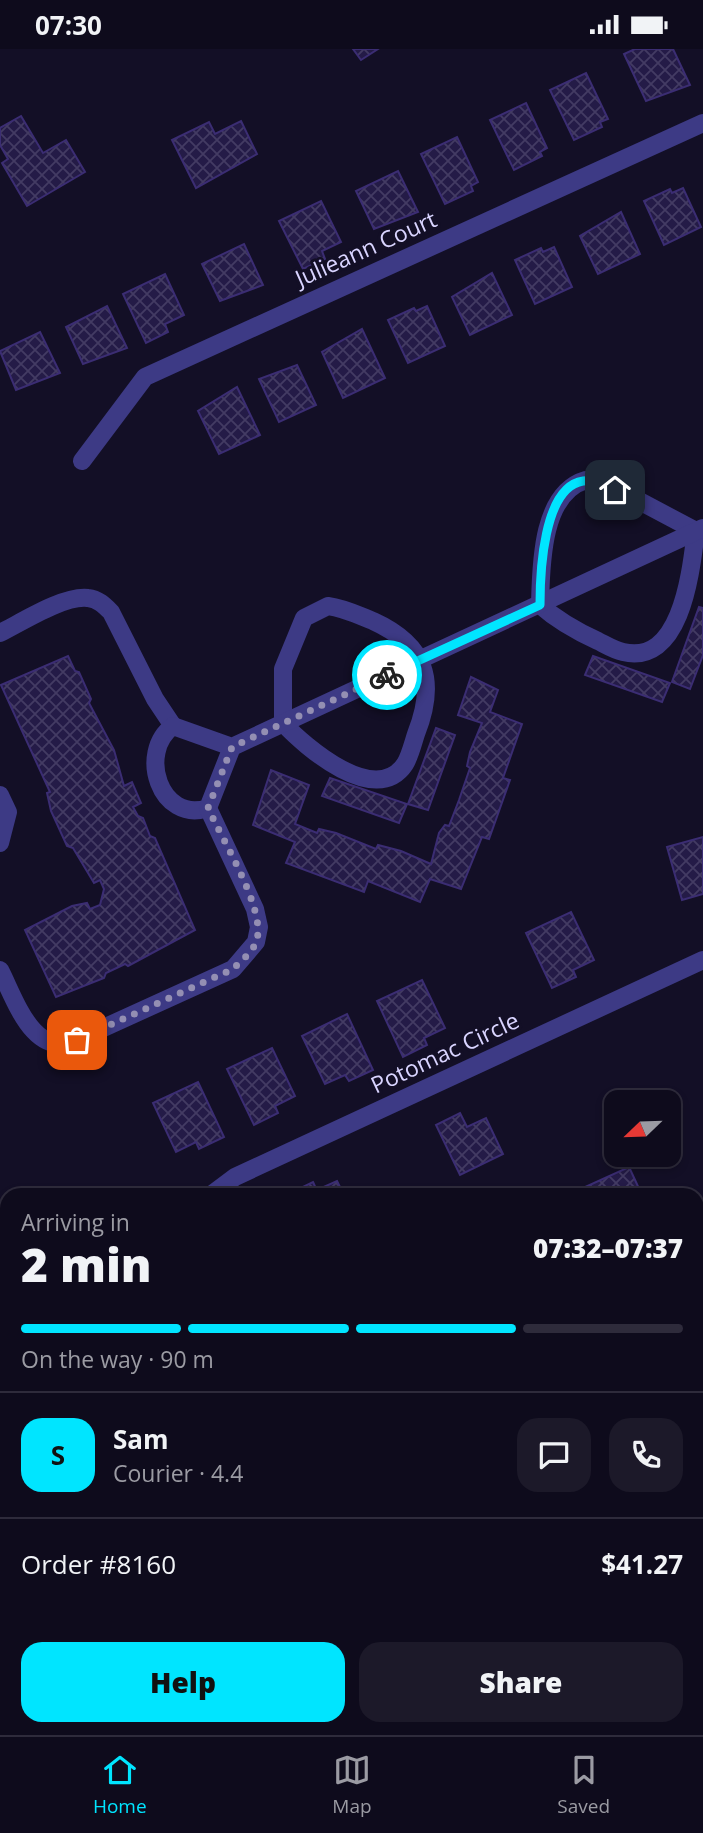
<!DOCTYPE html>
<html lang="en">
<head>
<meta charset="utf-8">
<style>
  :root { --surface:#0e0b1c; --page:#1c1929; --text:#f1f3f6; --muted:#9b9ba3; --line:#2e2b3b; --accent:#00e5ff }
  body { margin:0; font-family:"Open Sans",sans-serif; background:var(--page); color:var(--text); height:100vh; display:flex; flex-direction:column; font-size:26px; white-space:nowrap }
  * { box-sizing:border-box; margin:0 }
  p { font-size:23px; color:var(--muted) }
  .icon { flex:none; width:38px; height:38px; fill:none; stroke:currentColor; stroke-width:2; stroke-linecap:round; stroke-linejoin:round }
  .map { position:relative; flex:1; overflow:hidden }
  .sheet { position:absolute; left:0px; top:1139px; width:704px; height:548px; display:flex; flex-direction:column; background:var(--surface); border-radius:21px 21px 0 0; box-shadow:0 4px 10px #0003,0 0 0 2px var(--line) }
  .sheet>* { flex:none }
  .needle { width:46px; rotate:247deg }
  .tools { position:absolute; left:604px; top:1041px; display:grid; gap:14px }
  .tools a { display:grid; place-items:center; width:77px; height:77px; border-radius:14px; background:var(--surface); box-shadow:0 4px 10px #0003,0 0 0 2px var(--line); font-size:35px }
  .pin { position:absolute; display:grid; place-items:center; width:60px; height:60px; color:#fff; margin:-30px; border-radius:14px; box-shadow:0 4px 10px #0006 }
  .courier { position:absolute; display:grid; place-items:center; width:70px; height:70px; margin:-35px; border:5px solid #00e5ff; border-radius:50%; background:#fff; color:#222; box-shadow:0 2px 9px #0007 }
  .headline em { font-style:normal; font-weight:800 }
  .headline div { display:flex; flex-direction:column-reverse }
  .headline { display:flex; align-items:center; justify-content:space-between; height:119px; padding:0 21px }
  h1 { font-size:46px; font-weight:800; line-height:52px }
  .bar { display:grid; grid-template-columns:repeat(4,1fr); gap:10px 7px; align-content:center; height:84px; padding:0 21px }
  .bar i { height:9px; border-radius:5px; background:var(--line) }
  .bar .active { background:var(--accent) }
  .bar p { grid-column:span 4 }
  .line { display:flex; align-items:center; gap:18px; padding:0 21px; border-top:2px solid var(--line) }
  .line div { flex:1 }
  .round { display:grid; place-items:center; flex:none; width:74px; height:74px; border-radius:21px; background:var(--page) }
  .primary-button { display:flex; gap:14px; margin-top:auto; padding:14px 21px }
  .primary-button a { flex:1; height:80px; border-radius:21px; background:var(--accent); color:#111; font-size:28px; font-weight:800; line-height:80px; text-align:center }
  .primary-button a+a { background:var(--page); color:var(--text) }
  .status { display:flex; justify-content:space-between; align-items:center; height:49px; padding:0 35px; background:var(--surface); direction:ltr }
  .status svg { height:19px; fill:currentColor }
  .tabs { display:flex; justify-content:space-around; align-items:center; height:98px; border-top:2px solid var(--line); background:var(--surface); font-size:19px; color:var(--muted) }
  .tabs a { display:grid; justify-items:center; gap:4px }
  .tabs .active { color:var(--accent) }
  .map>svg:first-child { display:block }
  .park { fill:url(#park-crowns) }
  .building { fill:url(#building-cross-hatch); stroke:#3b2d73; stroke-width:2 }
  .lines { fill:none; stroke-linecap:round; stroke-linejoin:round }
  .minor { stroke:#3d3a85; stroke-width:18 }
  .done { stroke:#948fb3; stroke-width:7; stroke-dasharray:0 12.6 }
  .route { stroke:#00e5ff; stroke-width:9 }
  .labels { text-anchor:middle; stroke-width:6; stroke-linejoin:round; paint-order:stroke }
  .street-label { font-size:23px; fill:#d9d4ff; stroke:#130f26 }
</style>
</head>
<body>
<div class="status"><b>07:30</b><svg viewBox="0 0 49 12"><path d="M0 12V9h3v3zM5 12V6h3v6zM10 12V3h3v9zM15 12V0h3v12zM26 1h20v11H26zM47 4h2v5h-2z"/></svg></div>
<div class="map">
<svg width="703" height="1686" viewBox="0 0 703 1686">
  <defs>
    <pattern id="park-crowns" width="20" height="18" patternUnits="userSpaceOnUse" patternTransform="scale(1.75)"><rect width="20" height="18" fill="#12302f"/><path d="M2 6a3 3 0 1 1 6 0M12 15a3 3 0 1 1 6 0" fill="none" stroke="#344d4e"/></pattern>
    <pattern id="building-cross-hatch" width="8" height="8" patternUnits="userSpaceOnUse" patternTransform="scale(1.75)"><rect width="8" height="8" fill="#241b47"/><path d="M0 0l8 8M0 8l8-8" fill="none" stroke="#433b63"/></pattern>
  </defs>
  <rect width="100%" height="100%" fill="#130f26"/>
  <polygon class="park" points="7,1559 7,1680 261,1680 264,1686 0,1686 0,1562"/>
  <g class="building">
    <polygon points="353,0 378,0 361,11"/>
    <polygon points="635,0 673,0 690,36 646,52 624,5"/>
    <polygon points="586,24 608,70 600,73 602,78 574,91 550,41"/>
    <polygon points="526,54 547,99 540,103 542,107 514,121 490,71"/>
    <polygon points="21,67 43,104 66,91 85,123 27,157 2,114 8,110 0,96 0,79"/>
    <polygon points="241,72 257,105 196,139 172,91 209,73 215,85"/>
    <polygon points="457,88 478,133 471,137 473,142 445,155 421,105"/>
    <polygon points="398,122 418,163 374,180 356,142"/>
    <polygon points="683,139 701,178 664,196 644,152 670,140 672,144"/>
    <polygon points="321,152 341,193 322,202 325,210 303,220 279,172"/>
    <polygon points="621,163 640,205 598,225 580,187"/>
    <polygon points="244,195 263,236 220,252 202,215"/>
    <polygon points="554,198 572,238 535,255 515,211 541,199 543,203"/>
    <polygon points="492,224 512,266 470,286 452,248"/>
    <polygon points="165,225 184,266 165,275 168,283 146,294 123,245"/>
    <polygon points="107,257 127,299 83,315 66,278"/>
    <polygon points="427,257 445,297 408,314 388,271 414,259 416,262"/>
    <polygon points="362,280 385,329 343,349 322,303"/>
    <polygon points="40,283 60,324 16,341 0,302"/>
    <polygon points="297,316 316,356 279,373 259,330"/>
    <polygon points="237,338 260,386 219,405 198,362"/>
    <polygon points="699,558 703,559 703,606 690,640 672,633"/>
    <polygon points="68,607 75,622 79,623 91,650 89,654 114,701 124,737 132,733 141,754 133,758 138,767 143,769 150,787 155,789 195,881 128,917 125,915 106,924 104,929 56,948 25,881 72,857 87,854 90,860 100,856 104,840 100,831 94,834 73,799 67,797 51,762 47,744 50,743 1,636"/>
    <polygon points="593,607 670,634 662,653 585,626"/>
    <polygon points="471,628 498,641 490,663 522,675 503,729 510,731 489,790 482,788 461,840 430,830 420,853 368,832 364,843 286,814 295,793 253,776 271,721 309,736 295,775 317,784 319,780 336,784 376,800 378,796 401,802 431,815 439,784 445,776 449,777 459,751 470,719 467,717 470,703 482,674 458,666"/>
    <polygon points="436,679 455,686 428,761 408,755"/>
    <polygon points="330,729 407,755 399,774 322,747"/>
    <polygon points="703,788 703,845 682,851 667,798"/>
    <polygon points="571,863 594,911 573,921 576,928 552,939 526,884"/>
    <polygon points="422,931 445,979 424,989 427,996 403,1008 377,952"/>
    <polygon points="347,965 373,1021 349,1032 345,1026 325,1035 302,987"/>
    <polygon points="272,999 295,1047 275,1057 278,1064 254,1076 227,1020"/>
    <polygon points="198,1033 224,1088 199,1100 196,1093 176,1103 153,1054"/>
    <polygon points="460,1064 467,1078 486,1069 503,1105 460,1126 436,1076"/>
    <polygon points="629,1118 642,1146 587,1146 583,1139"/>
    <polygon points="337,1132 344,1146 322,1146 319,1140"/>
    <polygon points="313,1133 319,1146 289,1146 288,1145"/>
    <polygon points="700,1345 703,1371 696,1374 696,1347"/>
    <polygon points="703,1470 703,1528 696,1523 696,1478 700,1478"/>
    <polygon points="316,1680 472,1680 459,1686 319,1686"/>
  </g>
  <g class="lines">
    <g class="minor">
      <polyline points="82,412 145,328 703,74"/>
      <path d="M586 431 630 447 696 482C691 521 682 617 623 603 614 601 606 596 598 592 576 582 558 572 540 556 541 517 541 444 586 431Z"/>
      <path d="M328 557C344 559 358 566 373 572 426 596 437 632 416 685 413 694 410 707 405 715 376 759 305 698 283 674V620L304 569Z"/>
      <path d="M0 584C22 573 64 546 88 549 98 550 104 556 111 563L155 650 173 677"/>
      <path d="M232 698 173 677C137 703 160 775 208 759L232 698 703 479"/>
      <polyline points="0,746 8,763 0,794"/>
      <path d="M0 921C16 952 33 1010 77 991L233 920 256 893 259 878 255 860 208 759"/>
      <polyline points="211,1146 235,1128 703,911"/>
      <polyline points="696,1193 703,1190"/>
      <polyline points="696,1386 703,1383"/>
      <polyline points="596,1680 603,1686"/>
    </g>
  </g>
  <g class="lines">
    <path class="done" d="M77 991 233 920C242 911 254 902 257 890 265 859 222 790 208 759L232 698 387 626"/>
    <path class="route" d="M387 626 540 556C540 525 543 438 583 432 593 430 605 437 615 441"/>
  </g>
  <g class="labels">
    <g class="street-label">
      <text transform="translate(366 200) rotate(-24)" y="8">Julieann Court</text>
      <text transform="translate(445 1004) rotate(-25)" y="8">Potomac Circle</text>
    </g>
  </g>
</svg>
<div class="tools">
<a><svg class="needle" viewBox="-14 -14 28 28"><path d="M0-13l5 13h-10z" fill="#e53935"/><path d="M0 13l5-13h-10z" fill="#9b9ba3"/></svg></a>
</div>
<div class="pin" style="left:77px;top:991px;background:#ea580c"><svg class="icon" aria-label="bag" viewBox="0 0 24 24"><path d="M5 8h14l-1 12H6zM9 8a3 3 0 0 1 6 0"/></svg></div>
<div class="pin" style="left:615px;top:441px;background:#1f2937"><svg class="icon" aria-label="home" viewBox="0 0 24 24"><path d="M3 11l9-7 9 7M6 9v11h12V9"/></svg></div>
<div class="courier" style="left:387px;top:626px"><svg class="icon" aria-label="bike" viewBox="0 0 24 24"><circle cx="6" cy="16" r="4"/><circle cx="18" cy="16" r="4"/><path d="M6 16l4-8h5l3 8M10 8l3 8H6M13 5h3"/></svg></div>
<section class="sheet">
<div class="headline"><div><h1>2 min</h1><p>Arriving in</p></div><em>07:32–07:37</em></div>
<div class="bar"><i class="active"></i><i class="active"></i><i class="active"></i><i></i><p>On the way · 90 m</p></div>
<div class="line" style="height:126px"><b class="round" style="background:var(--accent);color:#111">S</b><div><b>Sam</b><p>Courier · 4.4</p></div><a class="round"><svg class="icon" aria-label="chat" viewBox="0 0 24 24"><path d="M4 5h16v11H9l-5 4z"/></svg></a><a class="round"><svg class="icon" aria-label="phone" viewBox="0 0 24 24"><path d="M5 4h4l2 5-3 2q2 4 5 5l2-3 5 2v4C11 20 4 13 5 4z"/></svg></a></div>
<div class="line" style="height:91px"><div>Order #8160</div><b>$41.27</b></div>
<div class="primary-button"><a>Help</a><a>Share</a></div>
</section>
</div>
<nav class="tabs">
<a class="active"><svg class="icon" aria-label="home" viewBox="0 0 24 24"><path d="M3 11l9-7 9 7M6 9v11h12V9"/></svg>Home</a>
<a><svg class="icon" aria-label="map" viewBox="0 0 24 24"><path d="M3 6l6-2 6 2 6-2v14l-6 2-6-2-6 2zM9 4v14M15 6v14"/></svg>Map</a>
<a><svg class="icon" aria-label="saved" viewBox="0 0 24 24"><path d="M7 4h10v16l-5-4-5 4z"/></svg>Saved</a>
</nav>
</body>
</html>
